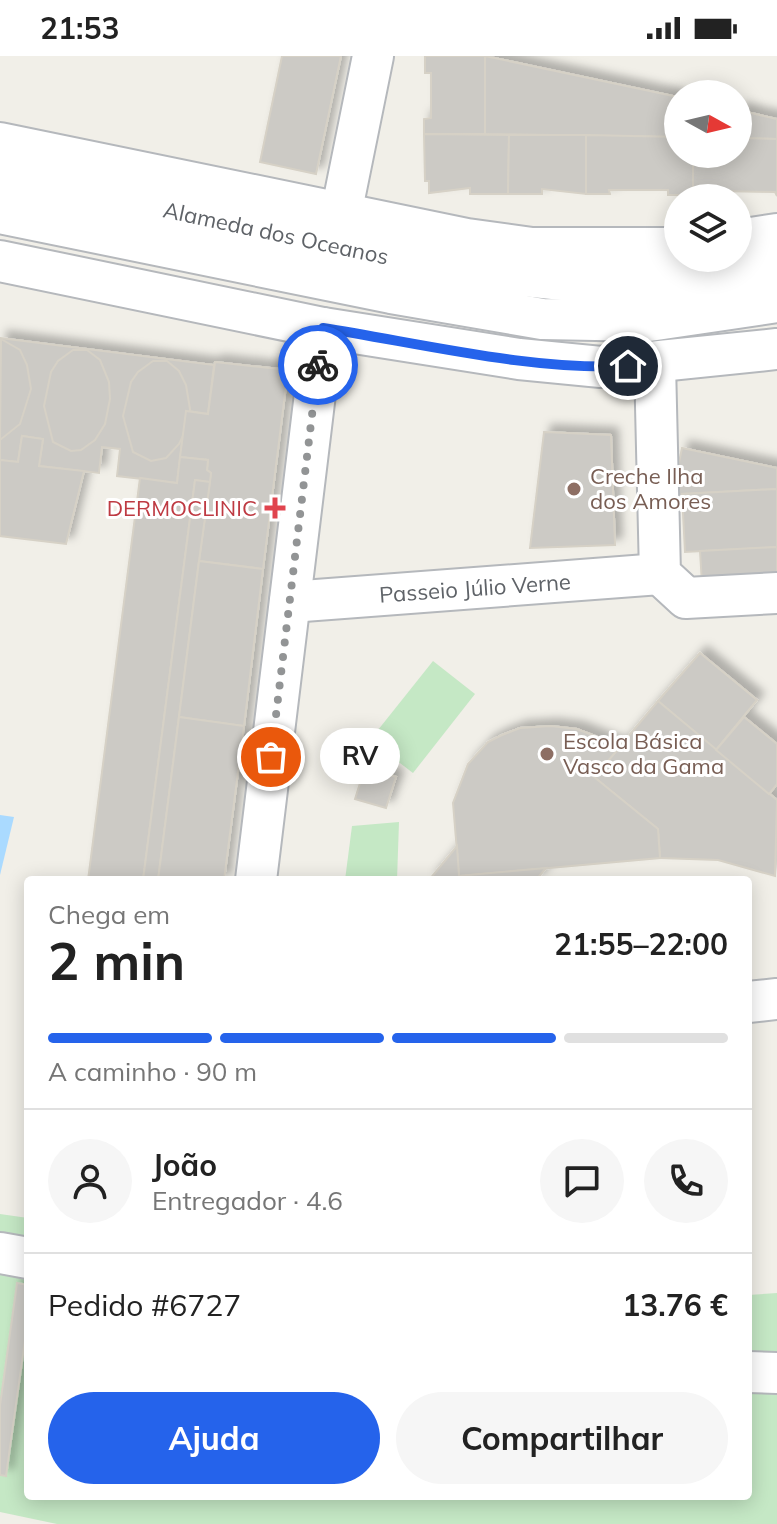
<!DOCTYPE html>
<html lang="pt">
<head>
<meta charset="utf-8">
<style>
  :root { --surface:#fff; --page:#f6f6f6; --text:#222; --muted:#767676; --line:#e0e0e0; --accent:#2563eb }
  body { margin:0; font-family:Mulish,sans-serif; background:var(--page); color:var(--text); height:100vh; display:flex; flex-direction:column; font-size:30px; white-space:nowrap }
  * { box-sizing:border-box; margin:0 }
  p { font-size:26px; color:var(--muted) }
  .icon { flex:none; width:44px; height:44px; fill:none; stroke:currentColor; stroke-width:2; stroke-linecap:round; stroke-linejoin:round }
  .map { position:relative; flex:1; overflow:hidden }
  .drawer { position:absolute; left:24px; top:820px; width:728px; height:624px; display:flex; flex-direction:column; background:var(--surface); border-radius:8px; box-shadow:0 4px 20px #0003 }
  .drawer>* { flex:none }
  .needle { width:52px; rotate:98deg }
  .buttons { position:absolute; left:664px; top:24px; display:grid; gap:16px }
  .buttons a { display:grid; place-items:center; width:88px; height:88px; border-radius:50%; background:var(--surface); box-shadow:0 4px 20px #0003; font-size:40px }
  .pin { position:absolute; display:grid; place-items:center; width:68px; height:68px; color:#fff; margin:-34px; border:4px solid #fff; border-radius:50%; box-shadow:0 2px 8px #0007 }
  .courier { position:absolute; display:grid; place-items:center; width:80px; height:80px; margin:-40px; border:6px solid #2563eb; border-radius:50%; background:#fff; color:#222; box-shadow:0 2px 10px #0007 }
  .bubble { position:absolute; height:56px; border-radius:28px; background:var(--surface); box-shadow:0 4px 20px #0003; font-size:26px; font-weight:700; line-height:56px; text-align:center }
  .overview em { font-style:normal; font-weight:700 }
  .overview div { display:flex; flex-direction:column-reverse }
  .overview { display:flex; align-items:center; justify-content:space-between; height:136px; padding:0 24px }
  h1 { font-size:52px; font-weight:700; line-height:60px }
  .bar { display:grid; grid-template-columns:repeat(4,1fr); gap:12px 8px; align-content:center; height:96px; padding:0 24px }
  .bar i { height:10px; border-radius:6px; background:var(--line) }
  .bar .selected { background:var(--accent) }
  .bar p { grid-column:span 4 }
  .line { display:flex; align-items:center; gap:20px; padding:0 24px; border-top:2px solid var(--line) }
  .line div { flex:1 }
  .round { display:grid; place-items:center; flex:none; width:84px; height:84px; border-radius:42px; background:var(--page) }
  .primary-button { display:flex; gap:16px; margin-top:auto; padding:16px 24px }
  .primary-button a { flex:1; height:92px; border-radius:48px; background:var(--accent); color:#fff; font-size:32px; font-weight:700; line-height:92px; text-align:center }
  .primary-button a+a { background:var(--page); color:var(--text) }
  .status { display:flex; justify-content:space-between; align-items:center; height:56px; padding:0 40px; background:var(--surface); direction:ltr }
  .status svg { height:22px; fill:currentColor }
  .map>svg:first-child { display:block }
  .green { fill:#c5e8c5 }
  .water { fill:#aadaff }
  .building { fill:#cccac5; stroke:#d6d1c6; stroke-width:2; filter:url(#shadow) }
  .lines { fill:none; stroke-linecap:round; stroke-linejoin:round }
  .minor-casing { stroke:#b5b8bc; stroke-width:44 }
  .minor { stroke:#fff; stroke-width:40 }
  .done { stroke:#929495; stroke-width:8; stroke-dasharray:0 14.4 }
  .route { stroke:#2563eb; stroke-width:10 }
  .education-dot { fill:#8d6e63; stroke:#fff; stroke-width:3 }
  .health-dot { fill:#e0444e; stroke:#fff; stroke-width:3 }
  .labels { text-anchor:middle; stroke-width:6; stroke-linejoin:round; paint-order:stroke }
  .street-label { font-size:22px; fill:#5f6368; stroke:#fff }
  .education-label { font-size:22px; fill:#785e54; stroke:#fff; text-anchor:start }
  .health-label { font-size:22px; fill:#be3a42; stroke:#fff; text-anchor:end }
</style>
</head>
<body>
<div class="status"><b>21:53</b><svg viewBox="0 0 49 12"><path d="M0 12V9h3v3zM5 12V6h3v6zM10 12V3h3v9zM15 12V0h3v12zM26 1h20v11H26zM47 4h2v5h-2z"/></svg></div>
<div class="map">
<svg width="777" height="1468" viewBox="0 0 777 1468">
  <defs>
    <filter id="shadow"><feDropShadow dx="7" dy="-7" stdDeviation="4" flood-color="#0004"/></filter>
  </defs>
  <rect width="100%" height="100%" fill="#f1efe8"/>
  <g class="green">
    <polygon points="433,605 475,638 413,717 370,684"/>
    <polygon points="399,766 397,824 345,824 352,770"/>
    <polygon points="0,1158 28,1162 28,1440 748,1440 748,1239 777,1237 777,1468 57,1468 0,1456"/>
  </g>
  <polygon class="water" points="0,759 14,761 0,819"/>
  <g class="building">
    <polygon points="282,0 341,0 316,118 260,106"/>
    <polygon points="425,0 485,0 485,78 424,78 424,63 431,62 431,17 425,17"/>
    <polygon points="485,0 678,41 678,81 485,78"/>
    <polygon points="738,54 777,63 777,83 738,82"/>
    <polygon points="424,78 509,79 508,138 470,138 470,132 429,137 429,125 425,125"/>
    <polygon points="509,79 586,79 586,138 542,133 542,138 508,138"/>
    <polygon points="586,79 678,81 678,98 693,98 693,139 668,139 668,134 609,134 610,138 586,138"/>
    <polygon points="738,82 777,83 777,140 775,136 717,135 717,140 693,139 693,98 738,98"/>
    <polygon points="0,282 214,309 208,358 186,355 177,427 117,420 120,393 102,391 99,417 39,410 43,383 22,380 18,406 0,404"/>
    <polygon points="1,283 20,294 27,309 31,333 20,368 0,384"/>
    <polygon points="73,294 87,294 100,304 109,326 110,343 105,368 95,384 81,394 71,395 53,386 44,350 51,316 58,305"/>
    <polygon points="153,305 167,305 179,315 186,329 190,353 188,370 179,388 166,402 151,405 133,396 123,360 131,326 138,316"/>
    <polygon points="215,306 288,314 263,513 199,505 211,417 207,414 208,404 180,401 186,355 208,358"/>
    <polygon points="544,376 611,379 615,489 530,492"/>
    <polygon points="22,380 43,383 39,410 84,415 66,488 0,480 0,404 18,406"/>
    <polygon points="682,392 777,412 777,433 682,438 683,448 671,445"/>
    <polygon points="180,401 208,404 207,414 211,417 210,426 195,424 143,824 88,824 140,422 177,427"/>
    <polygon points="195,424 210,426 199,505 158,824 143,824"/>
    <polygon points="777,433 777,491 685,496 682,438"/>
    <polygon points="777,491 777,524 702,528 700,495"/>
    <polygon points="199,505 263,513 244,670 179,661"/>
    <polygon points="700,597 757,644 716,694 658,645"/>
    <polygon points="658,645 777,744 775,820 718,804 660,802 658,773 594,721"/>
    <polygon points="179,661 244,670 224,824 158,824"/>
    <polygon points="744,661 777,688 777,728 769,738 716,694"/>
    <polygon points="551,670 577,673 621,690 594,721 658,773 660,802 459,820 453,747 468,708 488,686 502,679 520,672"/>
    <polygon points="365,711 396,721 386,752 355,743"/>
    <polygon points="457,790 459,820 546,812 536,824 429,824"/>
    <polygon points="17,1227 28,1229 28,1263 6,1420 0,1419 0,1349"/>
  </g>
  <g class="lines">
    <defs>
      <g id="minor">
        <polyline points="0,87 467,183 532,192 678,192"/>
        <polyline points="0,120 474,215 640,232 720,223 777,212"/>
        <polyline points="0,157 391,237 542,263 649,265 777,246"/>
        <polyline points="341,158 373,0"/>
        <polyline points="738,184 777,178"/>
        <polyline points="0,205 323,272 519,303 601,311 777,293"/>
        <polyline points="655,308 660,518 686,542 777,537"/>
        <polyline points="290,546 660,518"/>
        <polyline points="256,824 323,272"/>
        <polyline points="748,946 777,943"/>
        <polyline points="0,1197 28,1202"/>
        <polyline points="748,1316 777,1317"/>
      </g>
    </defs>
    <use href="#minor" class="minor-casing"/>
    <use href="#minor" class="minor"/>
  </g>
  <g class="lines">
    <polyline class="done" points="271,701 318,309"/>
    <path class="route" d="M318 309 323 272C419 287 532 315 628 310"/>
  </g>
  <g class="education-dot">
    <circle cx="574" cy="433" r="8"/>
    <circle cx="547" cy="698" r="8"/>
  </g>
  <path class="health-dot" d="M271 440h8v8h8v8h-8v8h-8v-8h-8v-8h8z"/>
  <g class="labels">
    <g class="street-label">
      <text transform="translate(276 177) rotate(12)" y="8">Alameda dos Oceanos</text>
      <text transform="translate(475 532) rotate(-4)" y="8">Passeio Júlio Verne</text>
    </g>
    <g class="education-label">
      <text x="590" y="428">Creche Ilha<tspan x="590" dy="25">dos Amores</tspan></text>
      <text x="563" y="693">Escola Básica<tspan x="563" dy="25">Vasco da Gama</tspan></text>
    </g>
    <g class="health-label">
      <text x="257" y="460">DERMOCLINIC</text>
    </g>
  </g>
</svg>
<div class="buttons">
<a><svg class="needle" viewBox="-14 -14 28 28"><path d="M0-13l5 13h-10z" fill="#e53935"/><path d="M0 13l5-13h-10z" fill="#767676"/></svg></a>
<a><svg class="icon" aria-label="layers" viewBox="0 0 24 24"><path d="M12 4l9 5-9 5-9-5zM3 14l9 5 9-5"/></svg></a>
</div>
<div class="pin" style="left:271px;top:701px;background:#ea580c"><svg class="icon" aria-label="bag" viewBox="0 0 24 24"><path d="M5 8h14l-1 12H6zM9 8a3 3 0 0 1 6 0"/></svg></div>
<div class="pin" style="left:628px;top:310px;background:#1f2937"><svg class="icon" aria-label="home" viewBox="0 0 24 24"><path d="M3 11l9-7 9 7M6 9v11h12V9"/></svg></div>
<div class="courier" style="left:318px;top:309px"><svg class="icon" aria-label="bike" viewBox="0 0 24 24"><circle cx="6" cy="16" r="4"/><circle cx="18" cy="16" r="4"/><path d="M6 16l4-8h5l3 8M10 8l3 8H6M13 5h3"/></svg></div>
<div class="bubble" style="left:320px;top:672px;width:80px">RV</div>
<section class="drawer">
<div class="overview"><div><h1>2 min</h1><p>Chega em</p></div><em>21:55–22:00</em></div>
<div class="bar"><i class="selected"></i><i class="selected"></i><i class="selected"></i><i></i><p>A caminho · 90 m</p></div>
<div class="line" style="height:144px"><a class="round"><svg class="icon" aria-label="person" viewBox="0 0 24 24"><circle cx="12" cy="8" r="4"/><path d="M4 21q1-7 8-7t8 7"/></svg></a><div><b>João</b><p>Entregador · 4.6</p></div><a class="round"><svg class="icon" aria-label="chat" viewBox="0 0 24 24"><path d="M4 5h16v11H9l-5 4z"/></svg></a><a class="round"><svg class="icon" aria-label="phone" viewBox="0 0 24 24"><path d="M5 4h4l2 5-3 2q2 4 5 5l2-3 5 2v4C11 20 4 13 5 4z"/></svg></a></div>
<div class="line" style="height:104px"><div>Pedido #6727</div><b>13.76 €</b></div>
<div class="primary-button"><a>Ajuda</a><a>Compartilhar</a></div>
</section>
</div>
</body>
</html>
